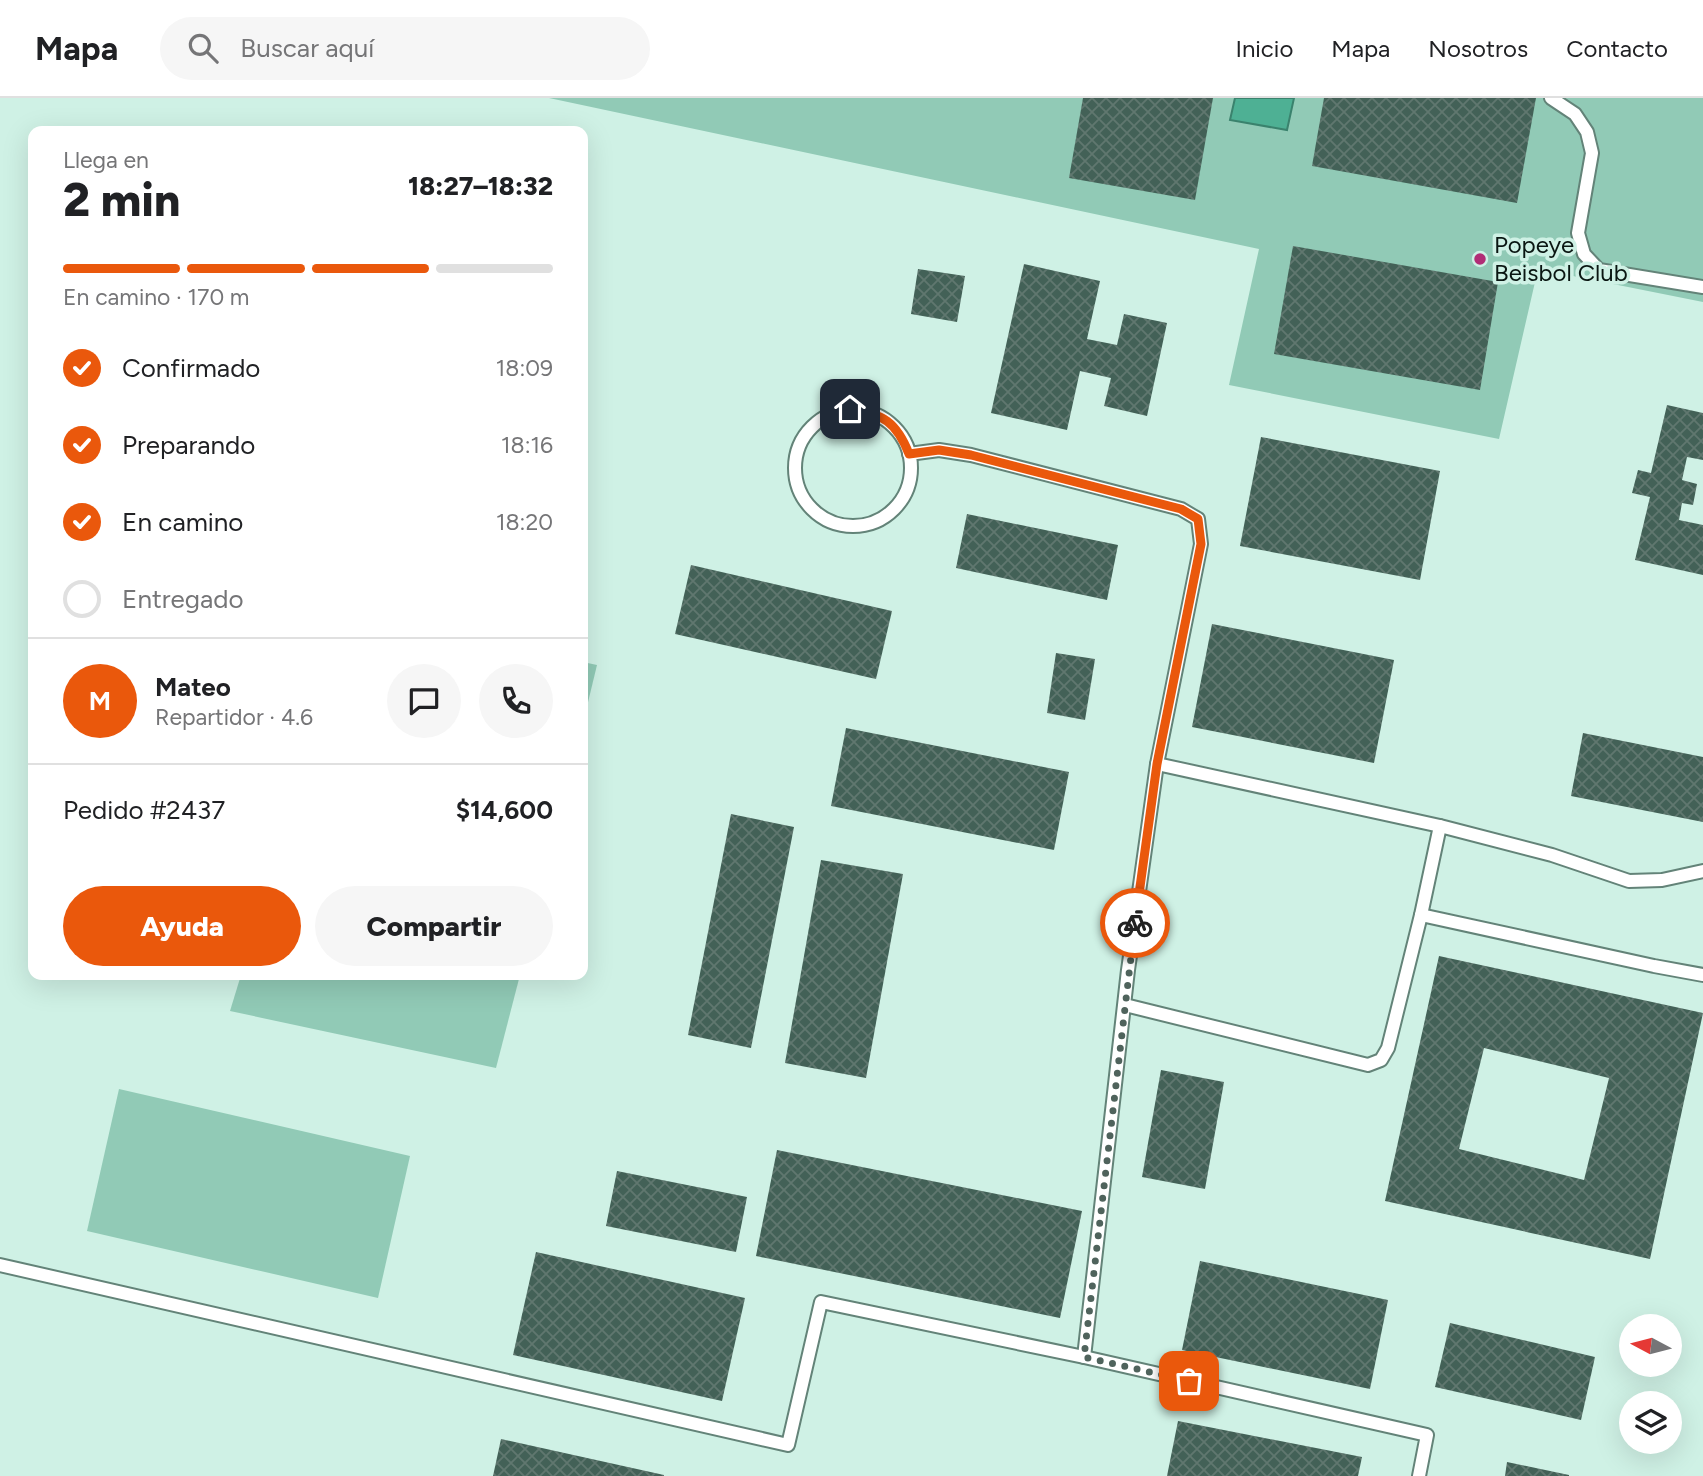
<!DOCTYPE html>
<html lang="es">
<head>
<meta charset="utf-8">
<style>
  :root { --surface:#fff; --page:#f6f6f6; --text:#202124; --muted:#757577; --line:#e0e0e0; --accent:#ea580c }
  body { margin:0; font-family:Figtree,sans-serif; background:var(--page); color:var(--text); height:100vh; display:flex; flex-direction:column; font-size:26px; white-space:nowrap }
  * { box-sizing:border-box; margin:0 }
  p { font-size:23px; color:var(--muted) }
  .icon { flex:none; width:38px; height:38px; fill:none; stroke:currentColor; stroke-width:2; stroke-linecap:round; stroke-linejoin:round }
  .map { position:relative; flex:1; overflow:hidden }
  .side { position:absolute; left:28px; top:28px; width:560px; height:854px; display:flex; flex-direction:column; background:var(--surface); border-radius:14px; box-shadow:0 7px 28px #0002 }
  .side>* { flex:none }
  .needle { width:46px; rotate:277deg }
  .controls { position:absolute; left:1619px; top:1216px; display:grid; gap:14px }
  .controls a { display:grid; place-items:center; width:63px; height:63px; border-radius:50%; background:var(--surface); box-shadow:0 7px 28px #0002; font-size:35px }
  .pin { position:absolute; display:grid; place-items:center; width:60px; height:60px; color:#fff; margin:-30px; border-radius:14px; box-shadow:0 4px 10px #0006 }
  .courier { position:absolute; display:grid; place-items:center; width:70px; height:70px; margin:-35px; border:5px solid #ea580c; border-radius:50%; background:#fff; color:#222; box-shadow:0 2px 9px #0007 }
  .head em { font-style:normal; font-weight:800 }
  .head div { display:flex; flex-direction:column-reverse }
  .head { display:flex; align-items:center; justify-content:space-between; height:119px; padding:0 35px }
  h1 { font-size:46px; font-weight:800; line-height:52px }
  .bar { display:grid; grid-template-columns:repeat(4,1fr); gap:10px 7px; align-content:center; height:84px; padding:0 35px }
  .bar i { height:9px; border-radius:5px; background:var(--line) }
  .bar .current { background:var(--accent) }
  .bar p { grid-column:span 4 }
  .line { display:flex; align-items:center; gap:18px; padding:0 35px; border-top:2px solid var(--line) }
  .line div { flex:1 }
  .round { display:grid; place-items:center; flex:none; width:74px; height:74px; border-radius:37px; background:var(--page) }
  ol { padding:0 35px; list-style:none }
  li { display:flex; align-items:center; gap:21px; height:77px }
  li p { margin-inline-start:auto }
  li .icon { padding:7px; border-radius:50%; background:var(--accent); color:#fff; stroke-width:4 }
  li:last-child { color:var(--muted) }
  li i { width:38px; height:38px; border:4px solid var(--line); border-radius:50% }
  .action { display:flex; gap:14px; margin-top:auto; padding:14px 35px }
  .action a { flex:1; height:80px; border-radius:42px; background:var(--accent); color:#fff; font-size:28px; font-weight:800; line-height:80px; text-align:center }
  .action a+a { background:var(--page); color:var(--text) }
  header { display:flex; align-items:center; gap:42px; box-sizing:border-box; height:98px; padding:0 35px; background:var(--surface); border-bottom:2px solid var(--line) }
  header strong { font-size:33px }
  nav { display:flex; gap:38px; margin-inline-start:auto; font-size:24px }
  .search { width:490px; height:63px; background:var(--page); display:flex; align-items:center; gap:18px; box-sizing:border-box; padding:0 24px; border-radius:38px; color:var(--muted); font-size:26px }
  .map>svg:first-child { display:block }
  .grass { fill:#91cab6 }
  .water { fill:#4eb094; stroke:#3a826d; stroke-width:2 }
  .building { fill:url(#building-cross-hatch); fill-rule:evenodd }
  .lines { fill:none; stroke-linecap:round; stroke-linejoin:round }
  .service-casing { stroke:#638378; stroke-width:16 }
  .service { stroke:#fff; stroke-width:12 }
  .done { stroke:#4f635c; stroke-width:7; stroke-dasharray:0 12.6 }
  .route { stroke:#ea580c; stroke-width:9 }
  .poi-dot { fill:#b12e76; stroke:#cff1e5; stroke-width:2.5 }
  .labels { text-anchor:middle; stroke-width:7; stroke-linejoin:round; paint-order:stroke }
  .poi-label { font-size:24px; fill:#0a1612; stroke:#cff1e5; text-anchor:start }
</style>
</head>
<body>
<header>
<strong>Mapa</strong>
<div class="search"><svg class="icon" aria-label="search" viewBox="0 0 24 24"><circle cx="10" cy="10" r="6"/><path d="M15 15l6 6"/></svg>Buscar aquí</div>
<nav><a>Inicio</a><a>Mapa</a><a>Nosotros</a><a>Contacto</a></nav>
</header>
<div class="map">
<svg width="1703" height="1378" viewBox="0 0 1703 1378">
  <defs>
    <pattern id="building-cross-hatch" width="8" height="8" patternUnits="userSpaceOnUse" patternTransform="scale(1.75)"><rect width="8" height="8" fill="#436157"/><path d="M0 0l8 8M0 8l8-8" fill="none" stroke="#60776f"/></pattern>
  </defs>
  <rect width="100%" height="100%" fill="#cff1e5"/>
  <g class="grass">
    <polygon points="549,0 1703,0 1703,204 1538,171 1499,341 1229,287 1259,151"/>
    <polygon points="583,564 597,567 583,625"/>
    <polygon points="241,877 520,877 496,970 230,913"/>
    <polygon points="119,991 410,1058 378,1200 87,1133"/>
  </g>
  <polygon class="water" points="1235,0 1294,0 1287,32 1230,22"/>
  <g class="building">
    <polygon points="1083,0 1213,0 1195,102 1069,80"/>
    <polygon points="1324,0 1536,0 1517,105 1312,68"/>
    <polygon points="1293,148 1498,184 1480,292 1274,256"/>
    <polygon points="1024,166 1100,183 1087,241 1117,247 1124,216 1167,225 1147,318 1104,308 1111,280 1080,273 1067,332 991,315"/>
    <polygon points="918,171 965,178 957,224 911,216"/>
    <polygon points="1667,307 1703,315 1703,362 1687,359 1682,382 1697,386 1693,407 1682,405 1679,422 1703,427 1703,477 1635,462 1650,399 1632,395 1638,372 1651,375"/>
    <polygon points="1261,339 1440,373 1420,482 1240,448"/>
    <polygon points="967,416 1118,447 1107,502 956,470"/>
    <polygon points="691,467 892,513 876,581 675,536"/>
    <polygon points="1212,526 1394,562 1374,665 1192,629"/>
    <polygon points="1056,555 1095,561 1085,622 1047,615"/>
    <polygon points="846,630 1069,674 1054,752 831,708"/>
    <polygon points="1583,635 1703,659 1703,724 1571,698"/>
    <polygon points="731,716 794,729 751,950 688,937"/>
    <polygon points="821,762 903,776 866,980 785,965"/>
    <path d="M1439 858 1703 915 1650 1161 1385 1103ZM1484 950 1609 980 1584 1082 1459 1051Z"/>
    <polygon points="1161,972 1224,984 1205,1091 1142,1079"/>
    <polygon points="777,1052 1082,1113 1060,1220 756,1158"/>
    <polygon points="617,1073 747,1099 736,1154 606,1128"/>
    <polygon points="536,1154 745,1200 722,1303 513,1257"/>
    <polygon points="1200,1163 1388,1202 1370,1291 1182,1252"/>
    <polygon points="1450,1225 1595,1259 1581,1322 1435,1289"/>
    <polygon points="1178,1323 1362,1359 1358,1378 1167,1378"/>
    <polygon points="501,1341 664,1377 664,1378 493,1378"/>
    <polygon points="1507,1364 1569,1377 1569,1378 1505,1378"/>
  </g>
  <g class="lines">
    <defs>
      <g id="service">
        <polyline points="1551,0 1575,16 1587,34 1592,55 1578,135 1584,156 1599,172 1703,189"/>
        <circle cx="853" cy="370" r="58"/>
        <polyline points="909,356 939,352 971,357 1181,411 1198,421 1201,446 1157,666 1128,872 1084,1259"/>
        <polyline points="1157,666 1440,728 1552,757 1629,783 1662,782 1703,773"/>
        <polyline points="1421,817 1654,868 1703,877"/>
        <polyline points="1125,907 1368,967 1381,962 1388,950 1421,817 1440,728"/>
        <polyline points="0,1167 788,1347 821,1204 1084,1259 1427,1337 1419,1378"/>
      </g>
    </defs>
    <use href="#service" class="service-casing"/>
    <use href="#service" class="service"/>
  </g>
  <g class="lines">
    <polyline class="done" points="1135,825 1084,1259 1189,1283"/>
    <path class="route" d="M850 311C883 315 897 325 909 356L939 352 971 357 1181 411 1198 421 1201 446 1157 666 1135 825"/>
  </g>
  <circle class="poi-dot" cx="1480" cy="161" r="7"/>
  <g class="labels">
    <g class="poi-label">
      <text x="1494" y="155">Popeye<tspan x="1494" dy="28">Beisbol Club</tspan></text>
    </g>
  </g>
</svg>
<div class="controls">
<a><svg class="needle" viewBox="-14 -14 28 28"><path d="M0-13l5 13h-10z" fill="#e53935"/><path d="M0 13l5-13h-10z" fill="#757577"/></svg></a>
<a><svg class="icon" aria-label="layers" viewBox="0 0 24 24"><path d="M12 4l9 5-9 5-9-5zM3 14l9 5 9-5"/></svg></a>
</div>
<div class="pin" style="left:1189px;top:1283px;background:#ea580c"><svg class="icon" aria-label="bag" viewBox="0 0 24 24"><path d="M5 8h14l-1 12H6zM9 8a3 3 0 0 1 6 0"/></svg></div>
<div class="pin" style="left:850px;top:311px;background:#1f2937"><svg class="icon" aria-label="home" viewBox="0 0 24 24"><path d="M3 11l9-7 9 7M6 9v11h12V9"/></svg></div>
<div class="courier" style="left:1135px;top:825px"><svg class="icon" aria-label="bike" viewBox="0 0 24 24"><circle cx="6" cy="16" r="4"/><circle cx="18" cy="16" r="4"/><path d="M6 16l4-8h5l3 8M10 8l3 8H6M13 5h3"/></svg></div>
<section class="side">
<div class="head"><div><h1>2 min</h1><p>Llega en</p></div><em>18:27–18:32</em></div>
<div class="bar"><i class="current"></i><i class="current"></i><i class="current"></i><i></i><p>En camino · 170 m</p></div>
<ol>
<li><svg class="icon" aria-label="check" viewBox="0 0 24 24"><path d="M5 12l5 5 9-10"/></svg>Confirmado<p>18:09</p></li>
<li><svg class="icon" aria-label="check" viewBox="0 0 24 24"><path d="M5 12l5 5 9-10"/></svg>Preparando<p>18:16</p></li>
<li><svg class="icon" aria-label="check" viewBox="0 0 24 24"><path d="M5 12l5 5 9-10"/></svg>En camino<p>18:20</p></li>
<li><i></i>Entregado</li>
</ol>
<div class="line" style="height:126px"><b class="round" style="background:var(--accent);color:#fff">M</b><div><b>Mateo</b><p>Repartidor · 4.6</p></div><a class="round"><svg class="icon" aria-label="chat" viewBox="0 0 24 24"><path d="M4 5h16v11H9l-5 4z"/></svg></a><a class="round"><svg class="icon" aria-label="phone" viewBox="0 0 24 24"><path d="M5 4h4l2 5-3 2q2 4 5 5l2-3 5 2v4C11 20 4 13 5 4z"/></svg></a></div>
<div class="line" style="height:91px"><div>Pedido #2437</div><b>$14,600</b></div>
<div class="action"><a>Ayuda</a><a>Compartir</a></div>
</section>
</div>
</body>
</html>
